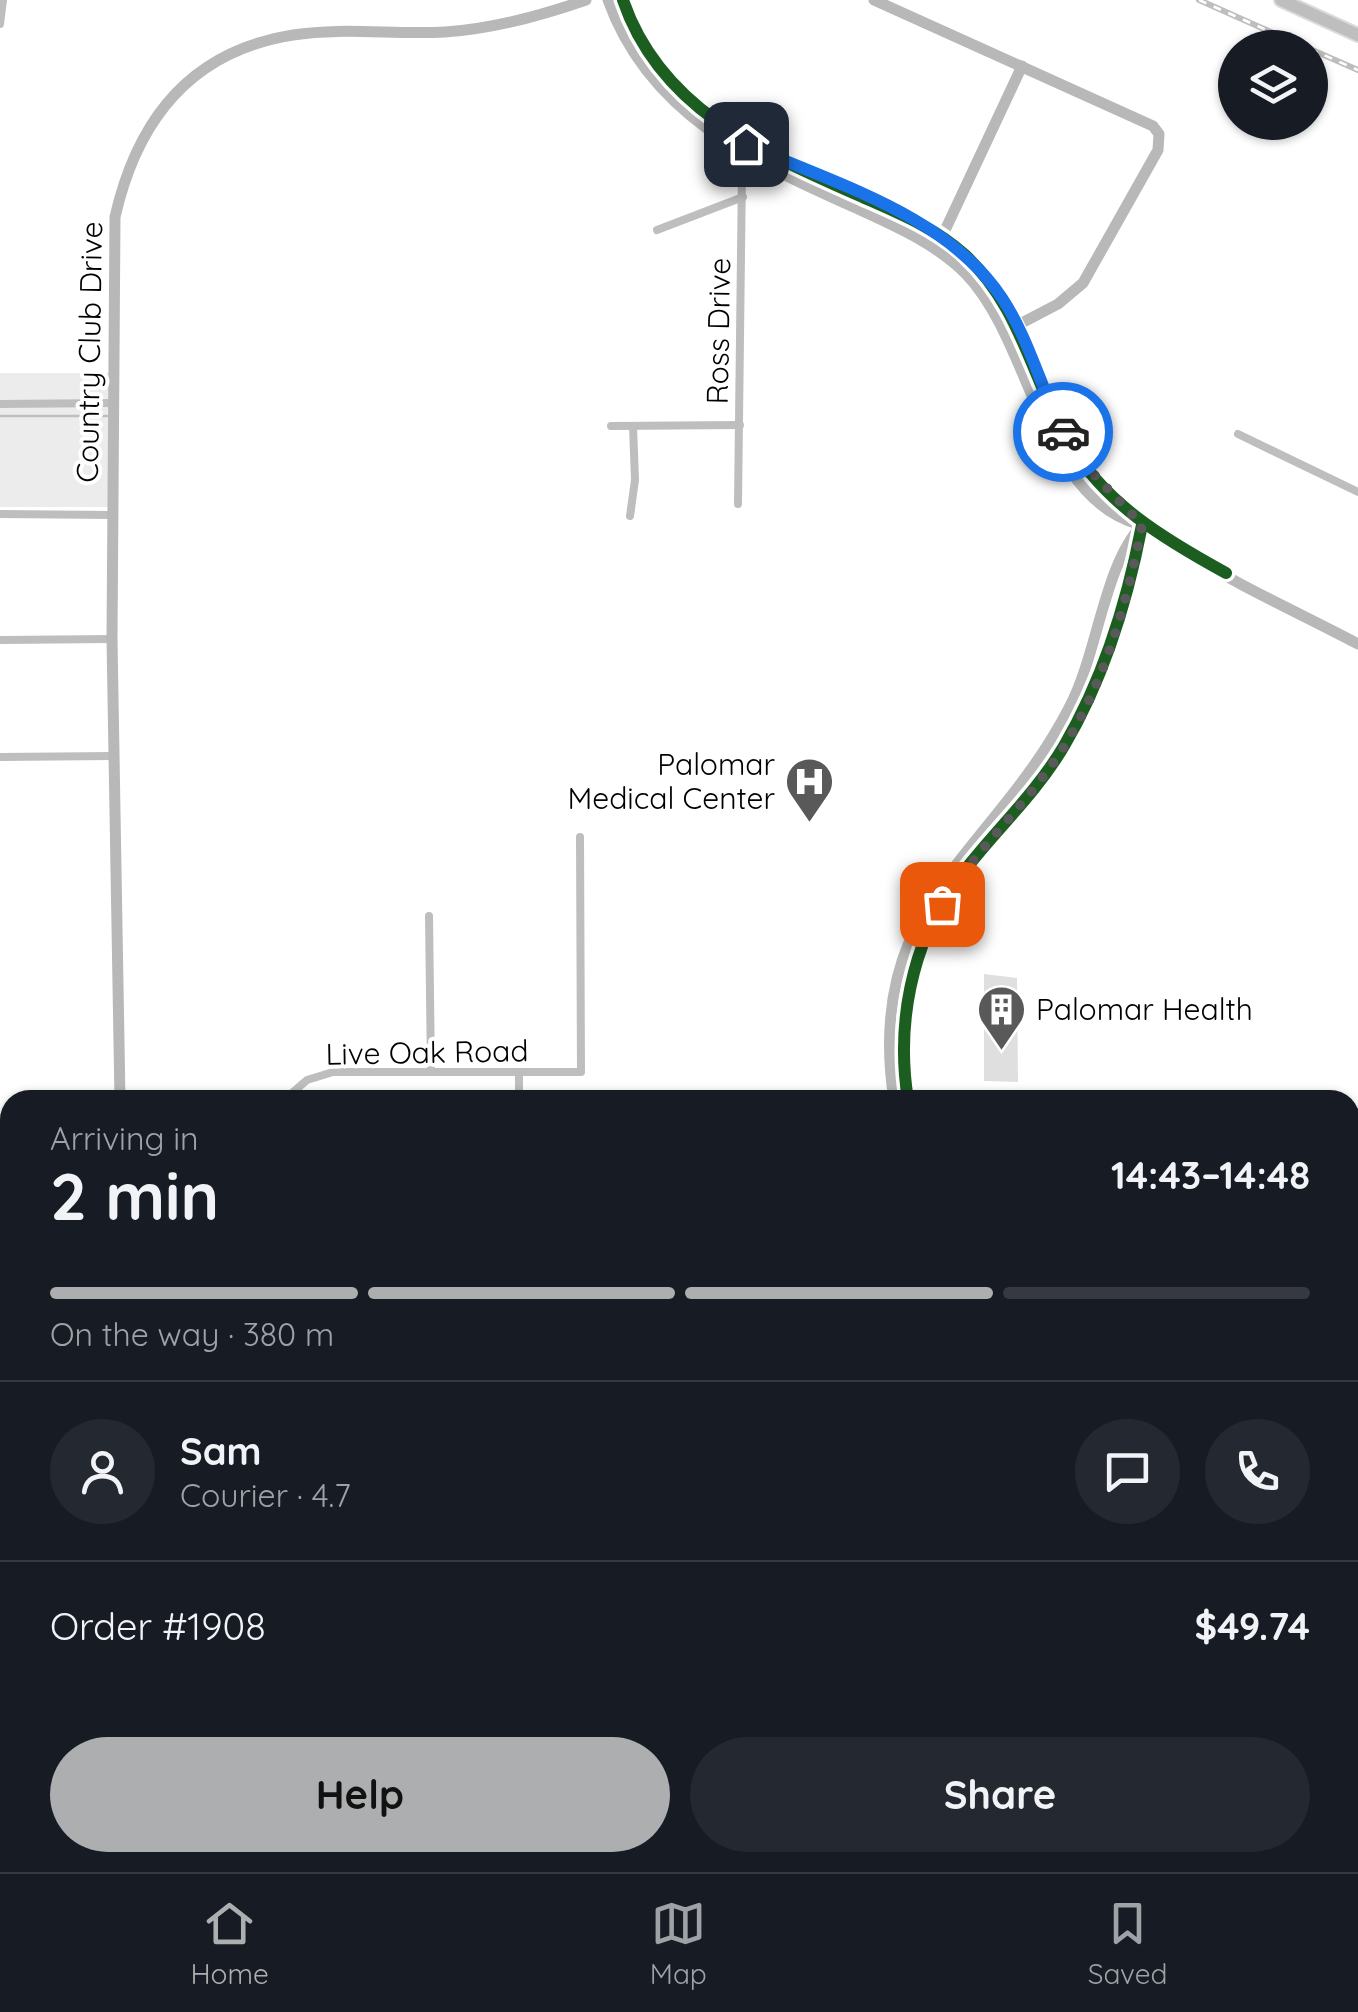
<!DOCTYPE html>
<html lang="en">
<head>
<meta charset="utf-8">
<style>
  :root { --surface:#171b24; --page:#242831; --text:#f1f3f6; --muted:#9ea1a6; --line:#363941; --accent:#adaeaf }
  body { margin:0; font-family:Quicksand,sans-serif; background:var(--page); color:var(--text); height:100vh; display:flex; flex-direction:column; font-size:38px; white-space:nowrap }
  * { box-sizing:border-box; margin:0 }
  p { font-size:32px; color:var(--muted) }
  .icon { flex:none; width:55px; height:55px; fill:none; stroke:currentColor; stroke-width:2; stroke-linecap:round; stroke-linejoin:round }
  .map { position:relative; flex:1; overflow:hidden }
  .panel { position:absolute; left:0px; top:1090px; width:1360px; height:782px; display:flex; flex-direction:column; background:var(--surface); border-radius:30px 30px 0 0; box-shadow:0 2px 8px #0004 }
  .panel>* { flex:none }
  .buttons { position:absolute; left:1218px; top:30px; display:grid; gap:20px }
  .buttons a { display:grid; place-items:center; width:110px; height:110px; border-radius:50%; background:var(--surface); box-shadow:0 2px 8px #0004; font-size:50px }
  .pin { position:absolute; display:grid; place-items:center; width:85px; height:85px; color:#fff; margin:-42px; border-radius:20px; box-shadow:0 5px 15px #0006 }
  .courier { position:absolute; display:grid; place-items:center; width:100px; height:100px; margin:-50px; border:8px solid #1a73e8; border-radius:50%; background:#fff; color:#222; box-shadow:0 2px 12px #0007 }
  .headline em { font-style:normal; font-weight:700 }
  .headline div { display:flex; flex-direction:column-reverse }
  .headline { display:flex; align-items:center; justify-content:space-between; height:170px; padding:0 50px }
  h1 { font-size:65px; font-weight:700; line-height:75px }
  .bar { display:grid; grid-template-columns:repeat(4,1fr); gap:15px 10px; align-content:center; height:120px; padding:0 50px }
  .bar i { height:12px; border-radius:8px; background:var(--line) }
  .bar .on { background:var(--accent) }
  .bar p { grid-column:span 4 }
  .line { display:flex; align-items:center; gap:25px; padding:0 50px; border-top:2px solid var(--line) }
  .line div { flex:1 }
  .round { display:grid; place-items:center; flex:none; width:105px; height:105px; border-radius:52px; background:var(--page) }
  .action { display:flex; gap:20px; margin-top:auto; padding:20px 50px }
  .action a { flex:1; height:115px; border-radius:60px; background:var(--accent); color:#111; font-size:40px; font-weight:700; line-height:115px; text-align:center }
  .action a+a { background:var(--page); color:var(--text) }
  .tabs { display:flex; justify-content:space-around; align-items:center; height:140px; border-top:2px solid var(--line); background:var(--surface); font-size:28px; color:var(--muted) }
  .tabs a { display:grid; justify-items:center; gap:5px }
  .tabs .on { color:var(--accent) }
  .map>svg:first-child { display:block }
  .green { fill:#ececec }
  .lines { fill:none; stroke-linecap:round; stroke-linejoin:round }
  .stream { stroke:#bfbfbf; stroke-width:2.5 }
  .building { fill:#dfdfdf }
  .primary-casing { stroke:#dbdbdb; stroke-width:16 }
  .street { stroke:#bebebe; stroke-width:8 }
  .secondary { stroke:#b8b8b8; stroke-width:11 }
  .primary { stroke:#bebebe; stroke-width:12 }
  .rail-casing { stroke:#bebebe; stroke-width:6 }
  .rail { stroke:#fff; stroke-width:2.5; stroke-dasharray:8; stroke-linecap:butt }
  .cycleway-casing { stroke:#fff; stroke-width:19 }
  .cycleway { stroke:#1b5e20; stroke-width:12 }
  .done { stroke:#595959; stroke-width:10; stroke-dasharray:0 18 }
  .route { stroke:#1a73e8; stroke-width:12 }
  .labels { text-anchor:middle; stroke-width:8; stroke-linejoin:round; paint-order:stroke }
  .street-label { font-size:30px; fill:#000; stroke:#fff }
  .poi-label { font-size:30px; fill:#000; stroke:#fff; text-anchor:end }
</style>
</head>
<body>
<div class="map">
<svg width="1358" height="1872" viewBox="0 0 1358 1872">
  <rect width="100%" height="100%" fill="#fff"/>
  <polygon class="green" points="0,373 114,373 112,507 0,507"/>
  <g class="lines">
    <polyline class="stream" points="0,416 107,416"/>
  </g>
  <polygon class="building" points="984,974 1017,978 1018,1082 984,1081 984,1023 978,1016 984,1016"/>
  <g class="lines">
    <defs>
      <polyline id="primary" points="1281,0 1358,35"/>
    </defs>
    <use href="#primary" class="primary-casing"/>
    <g class="street">
      <polyline points="0,24 3,0"/>
      <polyline points="657,230 743,197"/>
      <polyline points="0,404 114,403"/>
      <polyline points="611,426 740,425"/>
      <polyline points="1238,434 1358,492"/>
      <polyline points="738,504 742,171 748,158"/>
      <polyline points="0,514 112,515"/>
      <polyline points="630,516 635,480 633,426"/>
      <polyline points="0,640 112,639"/>
      <polyline points="0,757 114,756"/>
      <polyline points="429,916 431,1071"/>
      <polyline points="284,1100 307,1080 333,1072 581,1072 580,837"/>
      <polyline points="519,1100 519,1072"/>
      <polyline points="0,1118 10,1118"/>
      <polyline points="0,1331 10,1331"/>
      <polyline points="0,1481 10,1480"/>
      <polyline points="0,1725 10,1725"/>
      <polyline points="504,1862 507,1872"/>
    </g>
    <g class="secondary">
      <path d="M608 0C649 115 753 162 856 208 895 226 935 243 966 274 1031 341 1041 497 1138 524"/>
      <path d="M623 0C660 109 762 152 859 195 889 208 921 220 946 240 1034 308 1024 388 1083 463 1151 550 1262 593 1358 644"/>
      <polyline points="874,0 1153,126 1159,134 1158,150 1083,283 1058,304 1018,325"/>
      <polyline points="940,241 1022,66"/>
      <path d="M120 1100 112 639 115 217C137 120 190 51 293 35 343 27 395 35 445 32 493 29 540 16 586 0"/>
      <path d="M894 1100C863 901 994 855 1070 706 1098 652 1104 565 1142 525"/>
      <path d="M908 1100C896 1025 911 946 955 883 989 836 1034 797 1064 746 1104 678 1127 603 1142 525"/>
      <polyline points="264,1862 287,1872"/>
      <polyline points="124,1871 132,1862"/>
      <polyline points="943,1872 947,1862"/>
      <polyline points="958,1872 962,1862"/>
    </g>
    <use href="#primary" class="primary"/>
    <defs>
      <g id="rail">
        <polyline points="1199,0 1307,48"/>
        <polyline points="1310,49 1358,70"/>
      </g>
    </defs>
    <use href="#rail" class="rail-casing"/>
    <use href="#rail" class="rail"/>
    <defs>
      <g id="cycleway">
        <path d="M623 0C661 112 768 155 867 199 901 214 937 229 965 255 1020 306 1031 376 1067 439 1103 503 1164 539 1226 573"/>
        <path d="M908 1100C896 1025 911 946 955 883 989 836 1034 797 1064 746 1104 678 1127 603 1142 525"/>
      </g>
    </defs>
    <use href="#cycleway" class="cycleway-casing"/>
    <use href="#cycleway" class="cycleway"/>
  </g>
  <g class="lines">
    <path class="done" d="M942 904C973 854 1017 814 1051 766 1101 696 1126 609 1142 525L1082 462 1063 432"/>
    <path class="route" d="M746 144C834 184 946 214 1002 298 1029 339 1041 388 1063 432"/>
  </g>
  <defs>
    <symbol id="hospital-pin" viewBox="-11 -11 22 30"><path d="M0 17L-7.5 6A9.5 9.5 0 1 1 7.5 6Z" fill="#595959" stroke="#fff"/><path d="M-5-5h3v3.5h4V-5h3V5h-3V1.5h-4V5h-3Z" fill="#fff"/></symbol>
    <symbol id="building-pin" viewBox="-11 -11 22 30"><path d="M0 17L-7.5 6A9.5 9.5 0 1 1 7.5 6Z" fill="#595959" stroke="#fff"/><path d="M-4-6H4V6H1V3H-1V6H-4ZM-2.5-4.3h1.7v1.8h-1.7ZM.8-4.3h1.7v1.8H.8ZM-2.5-1h1.7V.8h-1.7ZM.8-1h1.7V.8H.8Z" fill="#fff"/></symbol>
  </defs>
  <g fill-rule="evenodd">
    <use href="#hospital-pin" x="782" y="754" width="55" height="75"/>
    <use href="#building-pin" x="974" y="982" width="55" height="75"/>
  </g>
  <g class="labels">
    <g class="street-label">
      <text transform="translate(719 331) rotate(-89)" y="10">Ross Drive</text>
      <text transform="translate(90 352) rotate(-89)" y="10">Country Club Drive</text>
      <text transform="translate(427 1053) rotate(-1)" y="10">Live Oak Road</text>
    </g>
    <g class="poi-label">
      <text x="775" y="775">Palomar<tspan x="775" dy="34">Medical Center</tspan></text>
      <text x="1036" y="1020" text-anchor="start">Palomar Health</text>
    </g>
  </g>
</svg>
<div class="buttons">
<a><svg class="icon" aria-label="layers" viewBox="0 0 24 24"><path d="M12 4l9 5-9 5-9-5zM3 14l9 5 9-5"/></svg></a>
</div>
<div class="pin" style="left:942px;top:904px;background:#ea580c"><svg class="icon" aria-label="bag" viewBox="0 0 24 24"><path d="M5 8h14l-1 12H6zM9 8a3 3 0 0 1 6 0"/></svg></div>
<div class="pin" style="left:746px;top:144px;background:#1f2937"><svg class="icon" aria-label="home" viewBox="0 0 24 24"><path d="M3 11l9-7 9 7M6 9v11h12V9"/></svg></div>
<div class="courier" style="left:1063px;top:432px"><svg class="icon" aria-label="car" viewBox="0 0 24 24"><path d="M5 17H2v-5l4-1 3-4h7l3 4 3 1v5h-3M9 17h6M6 11h13"/><circle cx="7" cy="17" r="2"/><circle cx="17" cy="17" r="2"/></svg></div>
<section class="panel">
<div class="headline"><div><h1>2 min</h1><p>Arriving in</p></div><em>14:43–14:48</em></div>
<div class="bar"><i class="on"></i><i class="on"></i><i class="on"></i><i></i><p>On the way · 380 m</p></div>
<div class="line" style="height:180px"><a class="round"><svg class="icon" aria-label="person" viewBox="0 0 24 24"><circle cx="12" cy="8" r="4"/><path d="M4 21q1-7 8-7t8 7"/></svg></a><div><b>Sam</b><p>Courier · 4.7</p></div><a class="round"><svg class="icon" aria-label="chat" viewBox="0 0 24 24"><path d="M4 5h16v11H9l-5 4z"/></svg></a><a class="round"><svg class="icon" aria-label="phone" viewBox="0 0 24 24"><path d="M5 4h4l2 5-3 2q2 4 5 5l2-3 5 2v4C11 20 4 13 5 4z"/></svg></a></div>
<div class="line" style="height:130px"><div>Order #1908</div><b>$49.74</b></div>
<div class="action"><a>Help</a><a>Share</a></div>
</section>
</div>
<nav class="tabs">
<a class="on"><svg class="icon" aria-label="home" viewBox="0 0 24 24"><path d="M3 11l9-7 9 7M6 9v11h12V9"/></svg>Home</a>
<a><svg class="icon" aria-label="map" viewBox="0 0 24 24"><path d="M3 6l6-2 6 2 6-2v14l-6 2-6-2-6 2zM9 4v14M15 6v14"/></svg>Map</a>
<a><svg class="icon" aria-label="saved" viewBox="0 0 24 24"><path d="M7 4h10v16l-5-4-5 4z"/></svg>Saved</a>
</nav>
</body>
</html>
